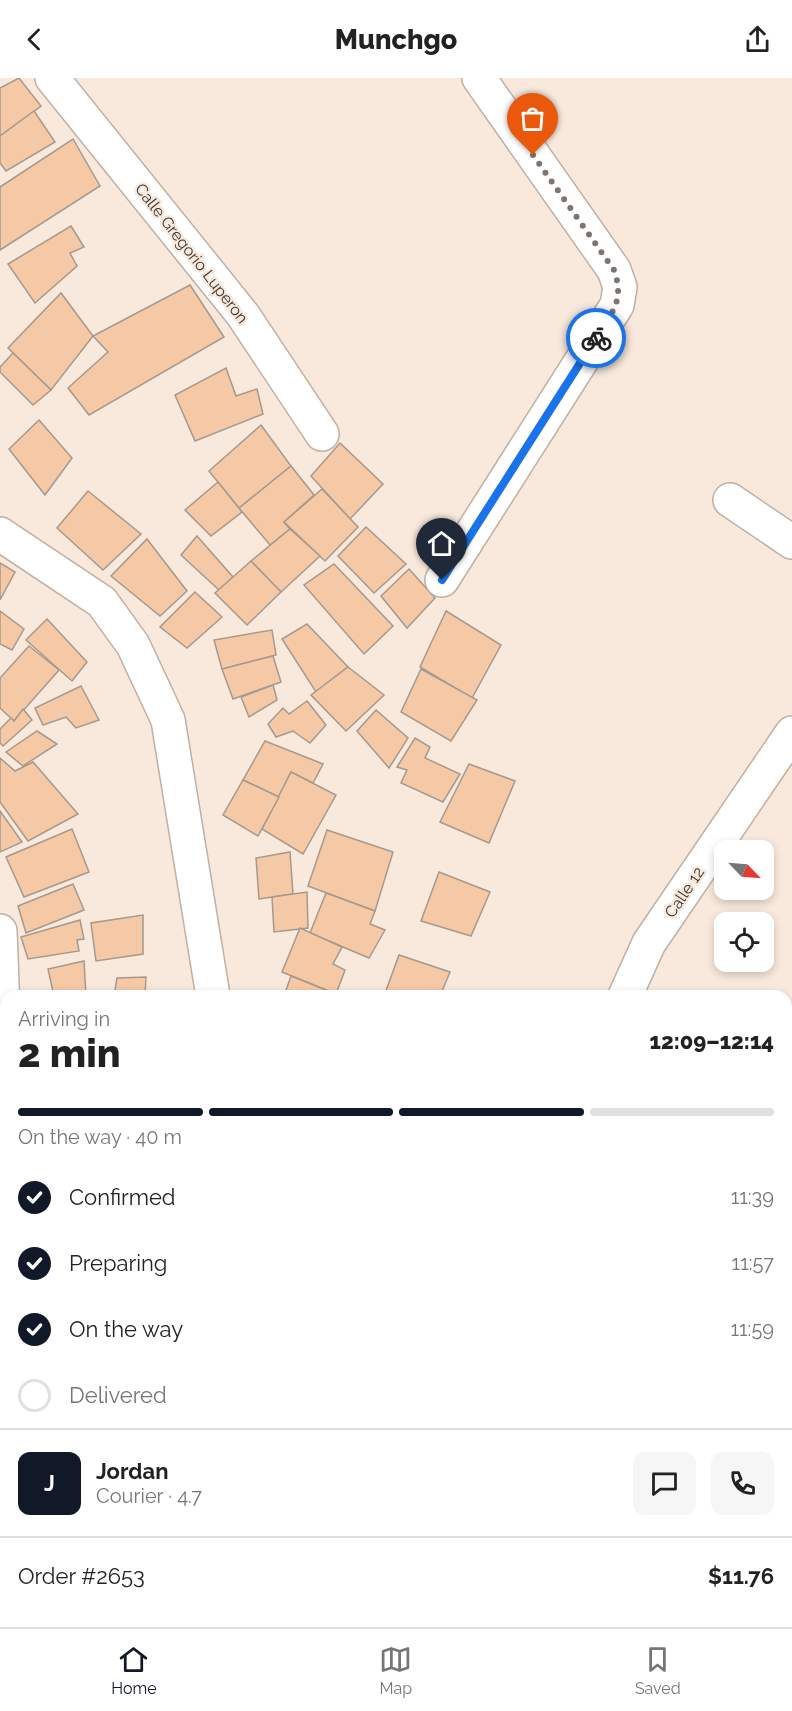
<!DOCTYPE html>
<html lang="en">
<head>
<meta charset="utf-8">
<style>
  :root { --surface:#fff; --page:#f6f6f6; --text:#222; --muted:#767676; --line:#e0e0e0; --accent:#111827 }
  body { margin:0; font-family:Raleway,sans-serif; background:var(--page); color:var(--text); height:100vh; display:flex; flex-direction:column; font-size:22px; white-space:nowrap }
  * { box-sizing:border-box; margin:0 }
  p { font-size:20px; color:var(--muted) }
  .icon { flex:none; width:33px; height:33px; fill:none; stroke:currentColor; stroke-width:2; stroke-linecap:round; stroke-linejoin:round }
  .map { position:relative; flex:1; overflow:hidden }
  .sheet { position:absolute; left:0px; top:912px; width:792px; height:638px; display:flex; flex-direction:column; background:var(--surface); border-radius:18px 18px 0 0; box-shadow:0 3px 9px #0003 }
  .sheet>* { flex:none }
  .needle { width:39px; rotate:115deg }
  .fabs { position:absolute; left:714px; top:762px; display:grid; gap:12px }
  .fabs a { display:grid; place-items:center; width:60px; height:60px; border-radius:12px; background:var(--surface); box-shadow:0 3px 9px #0003; font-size:30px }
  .pin { position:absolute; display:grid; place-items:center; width:51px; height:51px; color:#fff; margin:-62px -26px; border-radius:50% 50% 50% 0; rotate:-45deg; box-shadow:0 0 6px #0007 }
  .pin .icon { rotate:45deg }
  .courier { position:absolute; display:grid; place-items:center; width:60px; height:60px; margin:-30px; border:4px solid #1a73e8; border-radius:50%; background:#fff; color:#222; box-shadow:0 2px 8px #0007 }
  .overview em { font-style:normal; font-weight:800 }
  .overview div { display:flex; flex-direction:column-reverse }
  .overview { display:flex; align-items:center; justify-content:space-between; height:102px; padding:0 18px }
  h1 { font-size:39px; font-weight:800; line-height:45px }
  .bar { display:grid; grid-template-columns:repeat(4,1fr); gap:9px 6px; align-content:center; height:72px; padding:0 18px }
  .bar i { height:8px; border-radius:4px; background:var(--line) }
  .bar .on { background:var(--accent) }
  .bar p { grid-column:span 4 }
  .line { display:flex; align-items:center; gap:15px; padding:0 18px; border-top:2px solid var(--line) }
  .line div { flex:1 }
  .round { display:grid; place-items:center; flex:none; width:63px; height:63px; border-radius:12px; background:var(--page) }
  ol { padding:0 18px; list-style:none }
  li { display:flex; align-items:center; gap:18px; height:66px }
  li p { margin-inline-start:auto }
  li .icon { padding:6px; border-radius:50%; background:var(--accent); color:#fff; stroke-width:4 }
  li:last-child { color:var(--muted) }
  li i { width:33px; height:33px; border:3px solid var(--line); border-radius:50% }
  header { display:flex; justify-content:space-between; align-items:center; height:78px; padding:0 18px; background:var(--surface); font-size:27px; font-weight:800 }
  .menu { display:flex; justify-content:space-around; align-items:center; height:84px; border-top:2px solid var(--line); background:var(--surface); font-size:16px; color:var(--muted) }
  .menu a { display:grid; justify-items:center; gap:3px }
  .menu .on { color:var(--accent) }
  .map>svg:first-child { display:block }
  .building { fill:#f6c9a6; stroke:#a7988d; stroke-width:1.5 }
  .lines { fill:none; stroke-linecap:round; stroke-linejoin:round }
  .minor-casing { stroke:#bfb0a4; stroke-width:36 }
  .minor { stroke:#fff; stroke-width:33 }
  .done { stroke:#7e756e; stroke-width:6; stroke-dasharray:0 10.8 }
  .route { stroke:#1a73e8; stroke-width:8 }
  .labels { text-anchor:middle; stroke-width:5; stroke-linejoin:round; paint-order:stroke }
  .street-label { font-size:16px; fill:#3c3632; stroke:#f9e9dd }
</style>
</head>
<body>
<header><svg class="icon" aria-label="back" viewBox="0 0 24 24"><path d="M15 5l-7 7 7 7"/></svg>Munchgo<svg class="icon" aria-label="share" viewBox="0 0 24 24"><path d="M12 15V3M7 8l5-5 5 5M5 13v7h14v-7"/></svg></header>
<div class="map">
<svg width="792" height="1549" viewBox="0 0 792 1549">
  <rect width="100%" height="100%" fill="#f9e9dd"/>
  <g class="building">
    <polygon points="19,0 41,28 0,59 0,10"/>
    <polygon points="34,33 55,64 6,93 0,85 0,58"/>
    <polygon points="73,61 100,108 0,172 0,109"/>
    <polygon points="71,148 84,169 70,175 77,188 35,225 8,186"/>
    <polygon points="190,207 224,259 89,337 68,310 108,274 93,258"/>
    <polygon points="61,215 93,258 51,312 8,270"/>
    <polygon points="13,275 51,312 33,327 0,294 0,289"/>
    <polygon points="226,290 236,318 257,311 263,336 195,363 175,317"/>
    <polygon points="39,342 72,380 45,417 9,371"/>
    <polygon points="261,347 291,388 239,430 209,393"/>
    <polygon points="340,365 383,406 350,441 311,398"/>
    <polygon points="291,388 314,417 284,444 290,451 270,467 239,430"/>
    <polygon points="218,404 242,434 211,458 185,432"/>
    <polygon points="322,411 358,449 325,483 284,444"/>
    <polygon points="88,413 141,456 103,492 57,450"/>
    <polygon points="366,449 406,486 374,515 338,478"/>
    <polygon points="290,451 320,478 281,514 251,483"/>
    <polygon points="197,458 233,499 219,512 181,477"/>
    <polygon points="147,461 187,513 160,538 111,498"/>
    <polygon points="251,483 281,514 247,547 215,515"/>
    <polygon points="0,485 15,494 0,522"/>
    <polygon points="334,486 393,548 364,576 304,507"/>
    <polygon points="409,491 435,520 407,550 381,518"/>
    <polygon points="195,514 222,539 187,570 160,549"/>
    <polygon points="0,533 24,551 12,572 0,566"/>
    <polygon points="446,533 501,567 472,620 420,589"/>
    <polygon points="47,541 87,584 72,603 26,562"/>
    <polygon points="307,546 348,589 316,614 282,561"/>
    <polygon points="272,552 276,577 222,591 214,562"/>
    <polygon points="29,568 59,592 14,643 0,630 0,600"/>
    <polygon points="273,578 281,604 233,621 222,591"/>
    <polygon points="348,589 384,617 346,653 311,617"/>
    <polygon points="421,591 477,622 451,663 401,634"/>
    <polygon points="273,607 277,622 249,639 241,619"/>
    <polygon points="81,608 99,642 76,650 66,639 43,647 35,630"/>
    <polygon points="307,623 326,647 310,665 293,653 276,659 268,646 283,630 289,636"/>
    <polygon points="23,631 32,642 3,668 0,665 0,651 11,640 14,643"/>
    <polygon points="376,632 408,660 389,690 357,653"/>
    <polygon points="37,653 57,666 23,688 6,674"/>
    <polygon points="415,660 430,669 425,680 460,696 443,724 401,705 407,692 397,689"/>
    <polygon points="265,663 323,686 313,705 291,694 279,719 243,702"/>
    <polygon points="0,680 15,693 33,684 78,736 28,763 0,724"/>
    <polygon points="469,686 515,703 489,765 440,744"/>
    <polygon points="291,694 336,717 303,776 262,751"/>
    <polygon points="243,702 279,719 258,758 223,737"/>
    <polygon points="0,733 22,764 0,774"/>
    <polygon points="72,751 89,794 24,819 6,779"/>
    <polygon points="327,752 393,774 375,833 308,808"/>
    <polygon points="290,774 293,816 259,821 256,780"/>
    <polygon points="439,794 490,814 471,858 421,843"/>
    <polygon points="73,806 84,832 26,855 18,828"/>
    <polygon points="307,814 308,850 274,854 272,819"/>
    <polygon points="326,815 375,833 370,846 385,852 369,880 310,855"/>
    <polygon points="143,837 143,876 96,883 91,845"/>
    <polygon points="80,842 84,861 77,862 79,873 28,881 21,859"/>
    <polygon points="300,850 342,869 333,886 345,892 336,916 282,894"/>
    <polygon points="399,877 450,894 440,918 384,918"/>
    <polygon points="84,883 86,918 54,918 48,891"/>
    <polygon points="291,898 336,916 336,918 284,918"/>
    <polygon points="146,899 145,918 114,918 117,900"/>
    <polygon points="0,1132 6,1135 5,1212 0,1211"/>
    <polygon points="0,1228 6,1229 5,1301 0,1300"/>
    <polygon points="0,1311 6,1312 6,1365 0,1363"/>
    <polygon points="6,1432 6,1461 0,1459 0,1447"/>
    <polygon points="164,1544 193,1544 211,1548 162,1549"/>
    <polygon points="240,1544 283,1544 281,1549 257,1549"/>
    <polygon points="304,1544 383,1544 381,1549 302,1549"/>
  </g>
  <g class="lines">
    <defs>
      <g id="minor">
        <polyline points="52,0 243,237 322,356"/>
        <polyline points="730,422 792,464"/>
        <polyline points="0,456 102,524 133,567 168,642 213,918"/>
        <polyline points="442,502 617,227 620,209 614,192 479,0"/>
        <polyline points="0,853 4,957 0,997"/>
        <polyline points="625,918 649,865 792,655"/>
        <polyline points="786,1028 792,1031"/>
        <polyline points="78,1549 81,1544"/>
        <polyline points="501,1549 502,1544"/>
      </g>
    </defs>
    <use href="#minor" class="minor-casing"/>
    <use href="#minor" class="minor"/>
  </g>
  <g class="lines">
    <path class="done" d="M533 77 614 192C625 223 612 234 596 260"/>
    <polyline class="route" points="442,502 596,260"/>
  </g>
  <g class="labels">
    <g class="street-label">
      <text transform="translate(192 175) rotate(52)" y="6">Calle Gregorio Luperon</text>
      <text transform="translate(684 814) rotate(-56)" y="6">Calle 12</text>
    </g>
  </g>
</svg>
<div class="fabs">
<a><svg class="needle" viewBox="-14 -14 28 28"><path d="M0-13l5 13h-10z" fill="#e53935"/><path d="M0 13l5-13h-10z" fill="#767676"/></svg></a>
<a><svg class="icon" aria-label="locate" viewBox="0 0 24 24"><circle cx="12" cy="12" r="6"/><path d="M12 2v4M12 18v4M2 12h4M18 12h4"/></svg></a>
</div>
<div class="pin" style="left:533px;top:77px;background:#ea580c"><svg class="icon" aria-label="bag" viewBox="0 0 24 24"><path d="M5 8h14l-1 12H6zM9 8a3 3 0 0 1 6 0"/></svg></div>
<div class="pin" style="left:442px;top:502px;background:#1f2937"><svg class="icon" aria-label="home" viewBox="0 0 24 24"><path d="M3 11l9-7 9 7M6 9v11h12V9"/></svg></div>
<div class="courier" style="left:596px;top:260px"><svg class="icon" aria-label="bike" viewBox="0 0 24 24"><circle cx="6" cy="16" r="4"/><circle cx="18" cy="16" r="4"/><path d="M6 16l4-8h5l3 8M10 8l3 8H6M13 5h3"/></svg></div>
<section class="sheet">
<div class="overview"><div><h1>2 min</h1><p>Arriving in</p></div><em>12:09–12:14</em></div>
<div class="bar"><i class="on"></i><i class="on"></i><i class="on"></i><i></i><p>On the way · 40 m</p></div>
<ol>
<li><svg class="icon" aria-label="check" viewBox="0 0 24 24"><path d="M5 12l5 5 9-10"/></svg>Confirmed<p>11:39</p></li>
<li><svg class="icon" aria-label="check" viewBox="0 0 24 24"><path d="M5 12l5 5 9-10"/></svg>Preparing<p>11:57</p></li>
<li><svg class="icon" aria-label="check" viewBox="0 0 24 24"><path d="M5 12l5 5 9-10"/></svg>On the way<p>11:59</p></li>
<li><i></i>Delivered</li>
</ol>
<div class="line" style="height:108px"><b class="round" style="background:var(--accent);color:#fff">J</b><div><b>Jordan</b><p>Courier · 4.7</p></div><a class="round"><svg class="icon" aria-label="chat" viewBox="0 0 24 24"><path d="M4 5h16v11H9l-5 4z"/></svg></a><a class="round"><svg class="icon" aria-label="phone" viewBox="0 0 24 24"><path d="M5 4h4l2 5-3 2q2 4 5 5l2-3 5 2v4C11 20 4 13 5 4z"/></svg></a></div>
<div class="line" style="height:78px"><div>Order #2653</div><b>$11.76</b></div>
</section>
</div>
<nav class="menu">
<a class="on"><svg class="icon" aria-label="home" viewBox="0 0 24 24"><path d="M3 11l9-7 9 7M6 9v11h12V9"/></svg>Home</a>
<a><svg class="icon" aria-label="map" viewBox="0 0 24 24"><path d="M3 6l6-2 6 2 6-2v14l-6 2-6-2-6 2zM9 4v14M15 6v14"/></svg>Map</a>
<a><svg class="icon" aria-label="saved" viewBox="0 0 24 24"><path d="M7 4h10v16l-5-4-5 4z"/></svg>Saved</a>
</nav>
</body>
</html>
